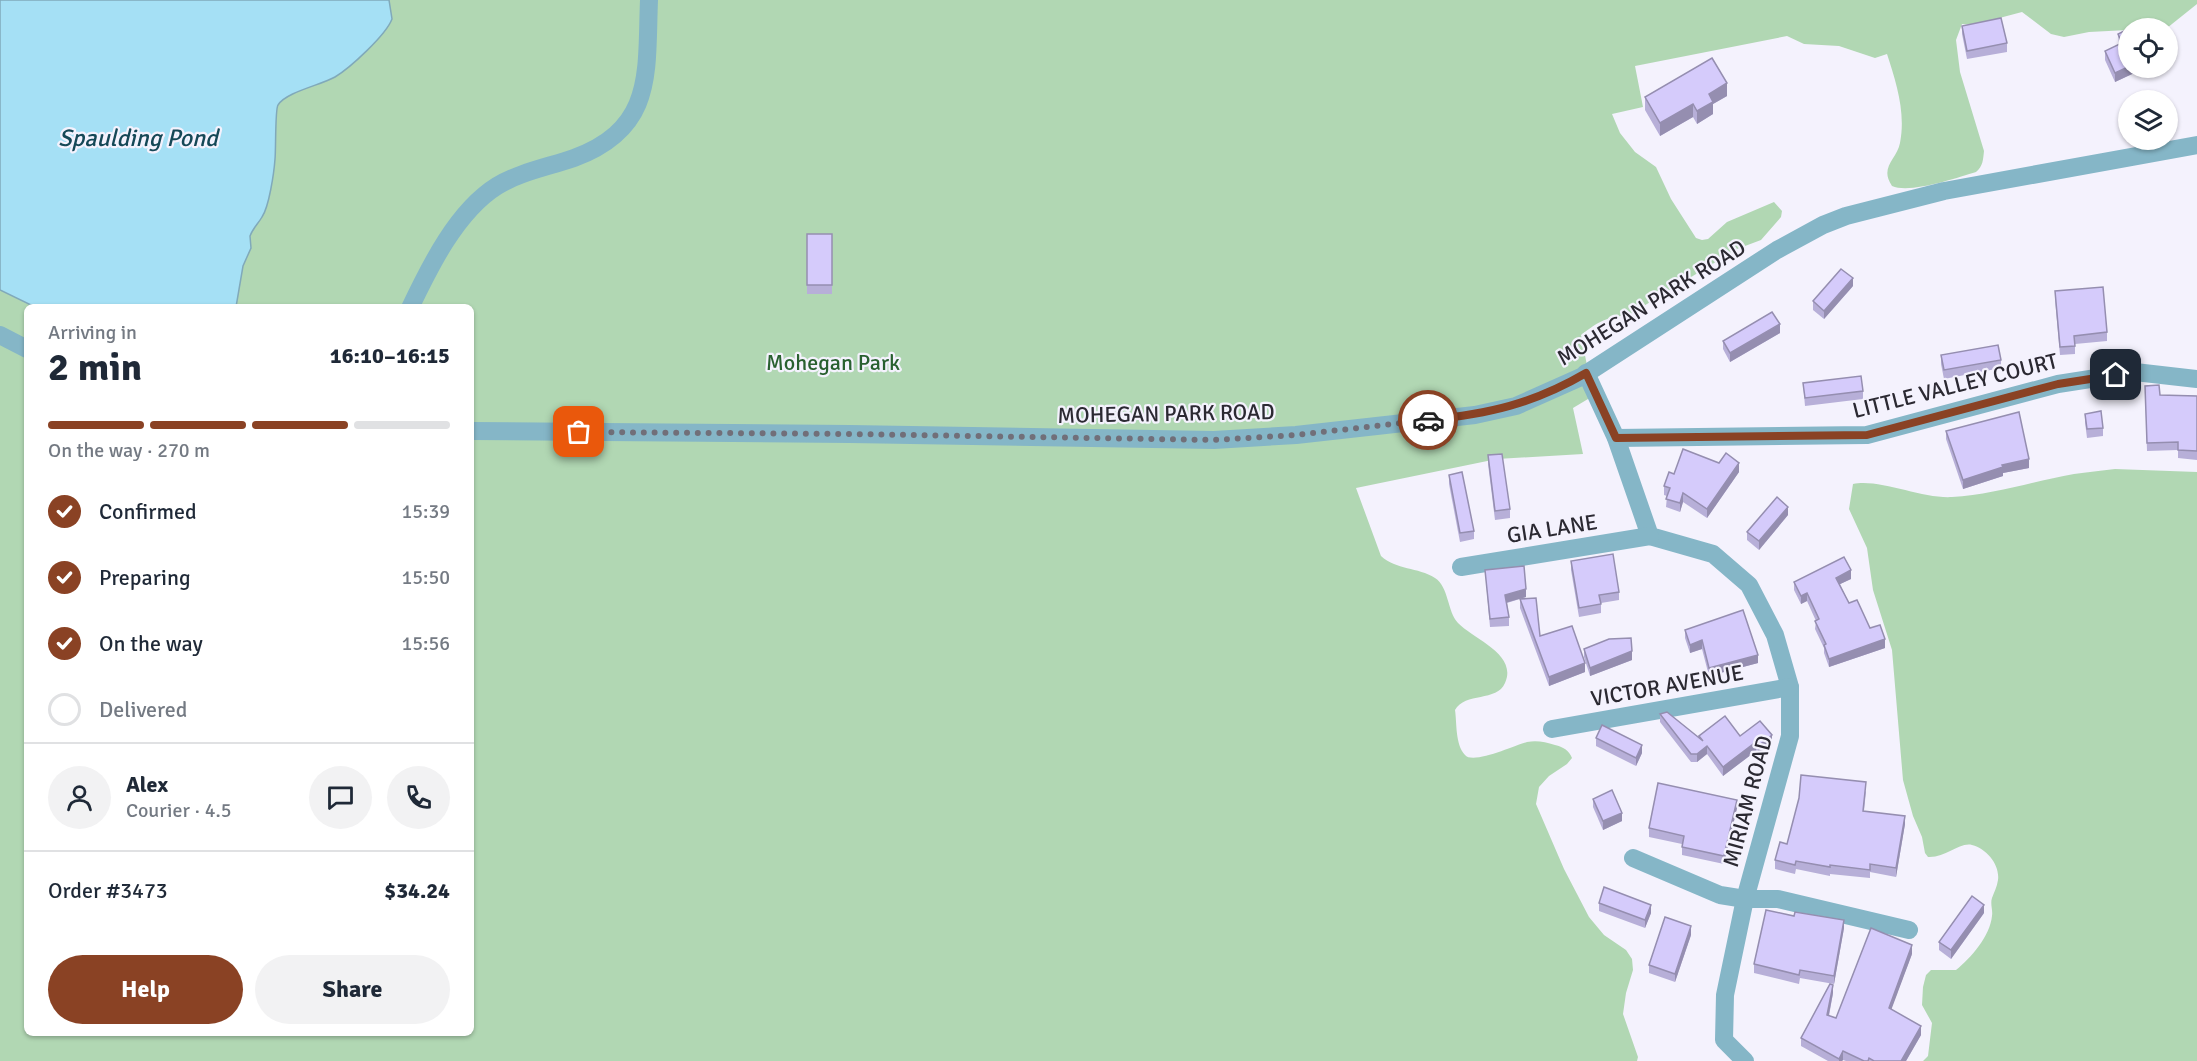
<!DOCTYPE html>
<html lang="en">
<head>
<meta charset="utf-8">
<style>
  :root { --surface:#fff; --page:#f2f2f3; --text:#1f2937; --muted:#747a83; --line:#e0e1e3; --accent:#8a4224 }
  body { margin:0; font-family:Signika,sans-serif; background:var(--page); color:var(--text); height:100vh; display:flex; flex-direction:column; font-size:22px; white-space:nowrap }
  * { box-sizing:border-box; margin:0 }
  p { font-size:20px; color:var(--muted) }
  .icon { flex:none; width:33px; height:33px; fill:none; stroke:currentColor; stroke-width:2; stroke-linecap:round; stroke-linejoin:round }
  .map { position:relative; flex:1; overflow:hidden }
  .sheet { position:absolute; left:24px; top:304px; width:450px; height:732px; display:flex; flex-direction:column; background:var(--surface); border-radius:9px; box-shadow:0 2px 4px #0004 }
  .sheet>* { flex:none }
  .tools { position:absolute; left:2118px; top:18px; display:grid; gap:12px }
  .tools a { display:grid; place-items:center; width:60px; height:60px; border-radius:50%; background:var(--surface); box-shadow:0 2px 4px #0004; font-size:30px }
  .pin { position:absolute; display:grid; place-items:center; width:51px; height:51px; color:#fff; margin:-26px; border-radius:12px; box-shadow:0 3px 9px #0006 }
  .courier { position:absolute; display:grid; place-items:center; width:60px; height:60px; margin:-30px; border:4px solid #8a4224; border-radius:50%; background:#fff; color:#222; box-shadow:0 2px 8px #0007 }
  .overview em { font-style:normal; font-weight:700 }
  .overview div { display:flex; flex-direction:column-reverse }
  .overview { display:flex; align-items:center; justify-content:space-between; height:102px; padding:0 24px }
  h1 { font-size:39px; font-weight:700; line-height:45px }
  .bar { display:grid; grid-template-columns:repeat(4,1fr); gap:9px 6px; align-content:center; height:72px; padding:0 24px }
  .bar i { height:8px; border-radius:4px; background:var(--line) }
  .bar .active { background:var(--accent) }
  .bar p { grid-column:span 4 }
  .line { display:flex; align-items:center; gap:15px; padding:0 24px; border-top:2px solid var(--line) }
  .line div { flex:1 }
  .round { display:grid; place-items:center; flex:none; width:63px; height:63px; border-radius:32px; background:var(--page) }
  ol { padding:0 24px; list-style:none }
  li { display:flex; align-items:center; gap:18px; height:66px }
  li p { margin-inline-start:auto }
  li .icon { padding:6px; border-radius:50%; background:var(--accent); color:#fff; stroke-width:4 }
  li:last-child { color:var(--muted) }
  li i { width:33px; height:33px; border:3px solid var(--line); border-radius:50% }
  .action { display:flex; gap:12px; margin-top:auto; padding:12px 24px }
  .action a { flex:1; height:69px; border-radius:36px; background:var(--accent); color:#fff; font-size:24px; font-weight:700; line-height:69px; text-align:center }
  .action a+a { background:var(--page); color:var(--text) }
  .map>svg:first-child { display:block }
  .green { fill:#b1d7b3; fill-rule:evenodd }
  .water { fill:#a5e0f5; stroke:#80a9ba; stroke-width:1.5 }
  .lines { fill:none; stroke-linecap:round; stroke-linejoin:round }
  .minor { stroke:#85b6c7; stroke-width:18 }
  .wall { fill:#b7afd8 }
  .shaded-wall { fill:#958eb0 }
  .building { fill:#d5cbfb; stroke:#958eb0; stroke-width:1.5 }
  .done { stroke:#716f79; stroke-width:6; stroke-dasharray:0 10.8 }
  .route { stroke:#8a4224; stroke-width:8 }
  .labels { text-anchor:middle; stroke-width:4.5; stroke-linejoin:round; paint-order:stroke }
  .street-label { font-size:22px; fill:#2b2932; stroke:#f4f2fd }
  .park-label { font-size:22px; fill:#296030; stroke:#f4f2fd }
  .water-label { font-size:24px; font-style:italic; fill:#154857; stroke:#f4f2fd }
</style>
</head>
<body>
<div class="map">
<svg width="2197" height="1061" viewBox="0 0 2197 1061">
  <rect width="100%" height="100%" fill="#f4f2fd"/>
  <g class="green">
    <path d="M0 0H2197V4L2167 28 2089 32 2064 37 2051 34 2022 12 1973 25 1962 24 1956 40 1960 72 1984 151C1983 160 1983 166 1976 172 1956 178 1910 194 1892 186 1879 167 1897 159 1900 143 1906 112 1896 82 1887 54L1875 58 1839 46 1804 44 1787 36 1635 66 1643 107 1612 114 1620 133 1635 152 1656 167 1671 199 1696 238 1702 240 1708 239 1727 222 1774 202 1782 211 1781 217 1761 240 1737 249 1629 315C1607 317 1599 321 1581 335L1593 396 1573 408 1583 454 1497 459 1356 488 1381 556C1396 570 1418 567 1435 578 1449 587 1447 611 1458 623 1473 639 1518 654 1505 683 1497 702 1465 692 1455 710 1457 723 1455 744 1465 755 1473 765 1515 745 1527 742 1537 740 1545 742 1555 745 1563 747 1569 750 1572 758L1567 764 1549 776 1539 787 1536 804 1564 869 1589 917 1604 935 1626 950 1632 959 1633 970 1626 993 1623 1014 1638 1057 1637 1061H0ZM27 308H471V1034H27Z"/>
    <path d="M2115 469 2197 472V1061H1923L1928 1056 1932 1023 1922 1005 1923 987 1926 975 1931 970H1956C1971 958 1990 936 1992 916 1993 910 1990 904 1992 898 1994 892 1997 887 1998 880 2000 865 1987 849 1972 845 1959 842 1946 858 1928 857L1925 853 1922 837 1913 816 1903 780 1892 650 1873 590 1867 548 1849 509 1853 484C1878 478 1923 499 1952 497 1993 495 2034 481 2074 474 2087 472 2101 471 2115 469Z"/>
  </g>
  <path class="water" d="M0 0H389L392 19C386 35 350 68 335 77 321 85 286 92 278 105 275 109 276 150 275 159 274 173 269 207 262 217 258 224 253 228 250 236L251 248 243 266 236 307H35L0 290Z"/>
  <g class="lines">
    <g class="minor">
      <path d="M410 308C430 266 457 211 497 186 520 172 548 167 574 158 655 128 646 73 649 0"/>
      <polyline points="0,335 27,349"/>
      <polyline points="1586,373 1616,438 1650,536 1713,554 1749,585 1775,635 1790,687 1790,736 1745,899 1725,995 1724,1040 1745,1061"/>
      <polyline points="471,431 850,434 1214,440 1296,435 1475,415 1516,406 1581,377 1777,250 1823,225 1846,216 1944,191 2197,145"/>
      <polyline points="1616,438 1867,435 2058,384 2135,372 2197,379"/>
      <polyline points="1461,567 1650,536"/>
      <polyline points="1552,729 1790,687"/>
      <polyline points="1633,858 1720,895 1745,899 1778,899 1909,930"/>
    </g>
  </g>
  <g class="wall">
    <polygon points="1962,26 2007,43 2007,52 1967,59 1962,34"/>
    <polygon points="2128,29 2128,68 2145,68 2115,82 2105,60 2105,51 2119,44 2118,34"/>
    <polygon points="1727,96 1713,104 1713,114 1697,124 1693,117 1660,136 1645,110 1645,97"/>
    <rect x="807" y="234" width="25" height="60"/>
    <polygon points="1853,286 1824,319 1813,310 1813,301"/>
    <polygon points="2055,291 2107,332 2107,341 2075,344 2075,354 2060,355 2055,299"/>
    <polygon points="1780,333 1730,362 1723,349 1723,341"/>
    <polygon points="1941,355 2001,360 2001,368 1944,379 1941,364"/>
    <polygon points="1803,383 1863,391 1863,399 1805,406"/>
    <polygon points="2145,386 2160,395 2197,396 2197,460 2178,458 2178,450 2147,451"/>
    <polygon points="2085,414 2103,428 2103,436 2087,438 2085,422"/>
    <polygon points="1946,431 2029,468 2003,473 2003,476 1963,489 1946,439"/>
    <polygon points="1488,455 1510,509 1510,518 1495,520 1488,464"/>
    <polygon points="1739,472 1707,518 1683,502 1680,512 1666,507 1667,496 1664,495 1664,486 1674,474"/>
    <polygon points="1449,475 1474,531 1474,539 1460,542 1449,484"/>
    <polygon points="1788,515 1759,550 1747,540 1747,532"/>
    <polygon points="1571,561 1619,592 1619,600 1601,603 1601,613 1579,617 1571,570"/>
    <polygon points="1485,570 1526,597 1507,603 1509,617 1509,626 1490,627"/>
    <polygon points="1851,579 1840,584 1849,603 1870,628 1885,648 1829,667 1824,653 1824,648 1815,629 1816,621 1807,601 1801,604 1794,590 1794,582"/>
    <polygon points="1520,599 1540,636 1585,672 1549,686 1520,608"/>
    <polygon points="1685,630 1758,663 1709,676 1702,649 1690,653 1685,638"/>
    <polygon points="1584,649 1632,660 1590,676 1584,657"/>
    <polygon points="1660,714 1699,738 1699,736 1740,736 1772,744 1758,754 1756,751 1723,776 1707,754 1697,762 1691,762 1660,722"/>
    <polygon points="1596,738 1642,753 1636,766 1596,746"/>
    <polygon points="1866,791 1864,811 1905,824 1896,877 1870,872 1870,878 1830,874 1830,876 1796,869 1795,874 1775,869 1775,860 1787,844"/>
    <polygon points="1593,799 1622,821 1603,830 1593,807"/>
    <polygon points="1737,808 1724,864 1682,855 1682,844 1649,837 1649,828"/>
    <polygon points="1599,903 1651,913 1645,928 1599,911"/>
    <polygon points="1984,913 1951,959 1939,950 1939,942"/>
    <polygon points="1844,928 1834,984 1800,978 1799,984 1754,973 1754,964"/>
    <polygon points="1691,935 1675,982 1649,973 1649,965"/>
    <polygon points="1912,954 1891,1009 1921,1035 1906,1061 1846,1061 1843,1060 1842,1061 1828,1061 1801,1046 1801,1038 1833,993 1829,1016 1836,1018"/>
  </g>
  <g class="shaded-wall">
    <polygon points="2128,67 2145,68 2115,82 2115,73"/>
    <polygon points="1727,83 1727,96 1713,104 1713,114 1697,124 1697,111 1709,94"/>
    <polygon points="1693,104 1693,117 1660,136 1660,123"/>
    <polygon points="1853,278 1853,286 1824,319 1824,311"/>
    <polygon points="1780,324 1780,333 1730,362 1730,353"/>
    <polygon points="2029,459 2029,468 2003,473 2003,476 1963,489 1963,480 2002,465"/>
    <polygon points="1739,463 1739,472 1707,518 1707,509"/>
    <polygon points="1683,493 1683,502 1680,512 1680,503"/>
    <polygon points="1788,507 1788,515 1759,550 1759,541"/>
    <polygon points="1851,570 1851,579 1836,586 1836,578"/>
    <polygon points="1526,589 1526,597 1505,603 1505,595"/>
    <polygon points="1807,593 1807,601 1801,604 1801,596"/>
    <polygon points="1885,639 1885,648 1829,667 1829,659"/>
    <polygon points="1702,640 1702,649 1690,653 1690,645"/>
    <polygon points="1632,651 1632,660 1590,676 1590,668"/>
    <polygon points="1758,655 1758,663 1709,676 1709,668"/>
    <polygon points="1585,663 1585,672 1549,686 1549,677"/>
    <polygon points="1772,735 1772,744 1758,754 1758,746"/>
    <polygon points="1756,742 1756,751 1723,776 1723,767"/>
    <polygon points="1642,745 1642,753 1636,766 1636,758"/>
    <polygon points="1707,746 1707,754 1697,762 1697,754"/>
    <polygon points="1737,800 1737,808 1724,864 1724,856"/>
    <polygon points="1622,813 1622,821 1603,830 1603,821"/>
    <polygon points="1905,816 1905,824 1896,877 1896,868"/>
    <polygon points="1651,905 1651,913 1645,928 1645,920"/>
    <polygon points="1984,905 1984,913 1951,959 1951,950"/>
    <polygon points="1844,920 1844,928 1834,984 1834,976"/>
    <polygon points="1691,926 1691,935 1675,982 1675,974"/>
    <polygon points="1912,945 1912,954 1889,1016 1889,1008"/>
    <polygon points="1833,985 1833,993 1827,1024 1827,1015"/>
    <polygon points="1921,1026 1921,1035 1906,1061 1901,1061"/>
    <polygon points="1843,1051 1843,1060 1842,1061 1839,1061 1839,1059"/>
  </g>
  <g class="building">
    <polygon points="2001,18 2007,43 1967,51 1962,26"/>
    <polygon points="2128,29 2128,67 2115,73 2105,51 2122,43 2118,34"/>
    <polygon points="1712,58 1727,83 1709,94 1713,102 1697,111 1693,104 1660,123 1645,97"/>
    <rect x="807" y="234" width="25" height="51"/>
    <polygon points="1841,269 1853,278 1824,311 1813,301"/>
    <polygon points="2103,287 2107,332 2074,336 2075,346 2060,347 2055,291"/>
    <polygon points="1772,312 1780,324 1730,353 1723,341"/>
    <polygon points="1998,345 2001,360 1944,370 1941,355"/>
    <polygon points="1861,376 1863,391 1805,398 1803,383"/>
    <polygon points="2159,385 2160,395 2197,396 2197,451 2178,450 2178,442 2147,443 2145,386"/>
    <polygon points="2101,411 2103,428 2087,429 2085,414"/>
    <polygon points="2019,412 2029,459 2002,465 2003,467 1963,480 1946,431"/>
    <polygon points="1683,449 1719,463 1726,453 1739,463 1707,509 1683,493 1680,503 1666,499 1670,488 1664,486 1669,472 1674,474"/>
    <polygon points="1502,454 1510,509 1495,511 1488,455"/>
    <polygon points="1462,472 1474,531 1460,533 1449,475"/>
    <polygon points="1777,497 1788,507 1759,541 1747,532"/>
    <polygon points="1613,554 1619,592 1599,595 1601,604 1579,608 1571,561"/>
    <polygon points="1844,557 1851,570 1836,578 1849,603 1857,600 1870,628 1880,625 1885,639 1829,659 1824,645 1826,644 1815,621 1819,619 1807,593 1801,596 1794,582"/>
    <polygon points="1524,566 1526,589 1505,595 1509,617 1490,619 1485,570"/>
    <polygon points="1536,598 1540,636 1572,626 1585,663 1549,677 1520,599"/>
    <polygon points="1743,610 1758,655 1709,668 1702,640 1690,645 1685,630"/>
    <polygon points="1631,638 1632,651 1590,668 1584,649 1609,639"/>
    <polygon points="1667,712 1703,741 1699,736 1725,716 1740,736 1760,721 1772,735 1758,746 1756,742 1723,767 1707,746 1697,754 1691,754 1660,714"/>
    <polygon points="1602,725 1642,745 1636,758 1596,738"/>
    <polygon points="1801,775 1866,782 1863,811 1905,816 1896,868 1870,864 1870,870 1830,865 1830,867 1796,861 1795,865 1775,860 1780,842 1787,844 1799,798"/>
    <polygon points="1658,783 1737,800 1724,856 1682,847 1684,836 1649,828"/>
    <polygon points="1612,790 1622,813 1603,821 1593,799"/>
    <polygon points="1604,887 1651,905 1645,920 1599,903"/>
    <polygon points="1972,896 1984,905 1951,950 1939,942"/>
    <polygon points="1766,910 1794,916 1795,912 1844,920 1834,976 1800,970 1799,975 1754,964"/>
    <polygon points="1665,917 1691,926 1675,974 1649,965"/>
    <polygon points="1871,928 1912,945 1889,1008 1921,1026 1901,1061 1874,1061 1869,1058 1868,1061 1864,1061 1843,1051 1839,1059 1801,1038 1830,984 1833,985 1827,1015 1836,1018"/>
  </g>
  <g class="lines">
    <polyline class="done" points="579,432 850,434 1214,440 1296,435 1428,420"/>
    <path class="route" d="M1428 420C1488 414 1533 404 1586 373L1616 438 1867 435 2058 384 2116 375"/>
  </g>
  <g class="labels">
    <g class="street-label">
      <text transform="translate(1651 302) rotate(-32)" y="8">MOHEGAN PARK ROAD</text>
      <text transform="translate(1955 385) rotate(-14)" y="8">LITTLE VALLEY COURT</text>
      <text transform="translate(1166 413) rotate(-1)" y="8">MOHEGAN PARK ROAD</text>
      <text transform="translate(1552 528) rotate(-9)" y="8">GIA LANE</text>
      <text transform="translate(1667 685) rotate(-10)" y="8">VICTOR AVENUE</text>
      <text transform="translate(1747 801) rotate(-75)" y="8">MIRIAM ROAD</text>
    </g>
    <g class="park-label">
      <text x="833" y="370">Mohegan Park</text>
    </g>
    <g class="water-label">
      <text x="138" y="146">Spaulding Pond</text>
    </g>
  </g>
</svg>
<div class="tools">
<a><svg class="icon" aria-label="locate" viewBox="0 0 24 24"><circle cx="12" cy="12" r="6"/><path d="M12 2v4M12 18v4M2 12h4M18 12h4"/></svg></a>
<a><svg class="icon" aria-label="layers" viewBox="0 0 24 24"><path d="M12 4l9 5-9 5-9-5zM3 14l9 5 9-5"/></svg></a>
</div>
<div class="pin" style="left:579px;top:432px;background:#ea580c"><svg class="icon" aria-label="bag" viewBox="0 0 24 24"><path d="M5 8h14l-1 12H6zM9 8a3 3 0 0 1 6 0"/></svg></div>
<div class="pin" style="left:2116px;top:375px;background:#1f2937"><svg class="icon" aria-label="home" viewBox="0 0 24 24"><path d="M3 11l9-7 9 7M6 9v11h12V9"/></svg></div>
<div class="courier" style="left:1428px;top:420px"><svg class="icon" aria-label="car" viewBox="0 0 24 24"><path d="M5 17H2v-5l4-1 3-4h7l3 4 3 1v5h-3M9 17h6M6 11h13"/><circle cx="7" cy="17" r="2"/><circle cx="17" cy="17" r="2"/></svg></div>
<section class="sheet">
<div class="overview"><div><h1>2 min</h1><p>Arriving in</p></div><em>16:10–16:15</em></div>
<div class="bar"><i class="active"></i><i class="active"></i><i class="active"></i><i></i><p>On the way · 270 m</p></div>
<ol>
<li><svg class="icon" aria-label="check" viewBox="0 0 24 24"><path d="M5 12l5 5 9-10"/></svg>Confirmed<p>15:39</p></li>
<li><svg class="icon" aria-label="check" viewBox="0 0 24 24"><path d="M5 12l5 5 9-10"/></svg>Preparing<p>15:50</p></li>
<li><svg class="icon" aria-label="check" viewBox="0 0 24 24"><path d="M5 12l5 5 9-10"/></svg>On the way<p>15:56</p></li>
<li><i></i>Delivered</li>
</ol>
<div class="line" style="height:108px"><a class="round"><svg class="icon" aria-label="person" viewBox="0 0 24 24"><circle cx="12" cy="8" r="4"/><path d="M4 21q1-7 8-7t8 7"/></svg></a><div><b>Alex</b><p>Courier · 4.5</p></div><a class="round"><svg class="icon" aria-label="chat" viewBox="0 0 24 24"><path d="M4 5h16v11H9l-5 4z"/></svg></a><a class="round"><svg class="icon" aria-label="phone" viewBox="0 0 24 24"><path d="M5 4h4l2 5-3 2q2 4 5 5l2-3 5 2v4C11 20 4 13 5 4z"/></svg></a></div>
<div class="line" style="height:78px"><div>Order #3473</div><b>$34.24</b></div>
<div class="action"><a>Help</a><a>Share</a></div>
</section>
</div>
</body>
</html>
